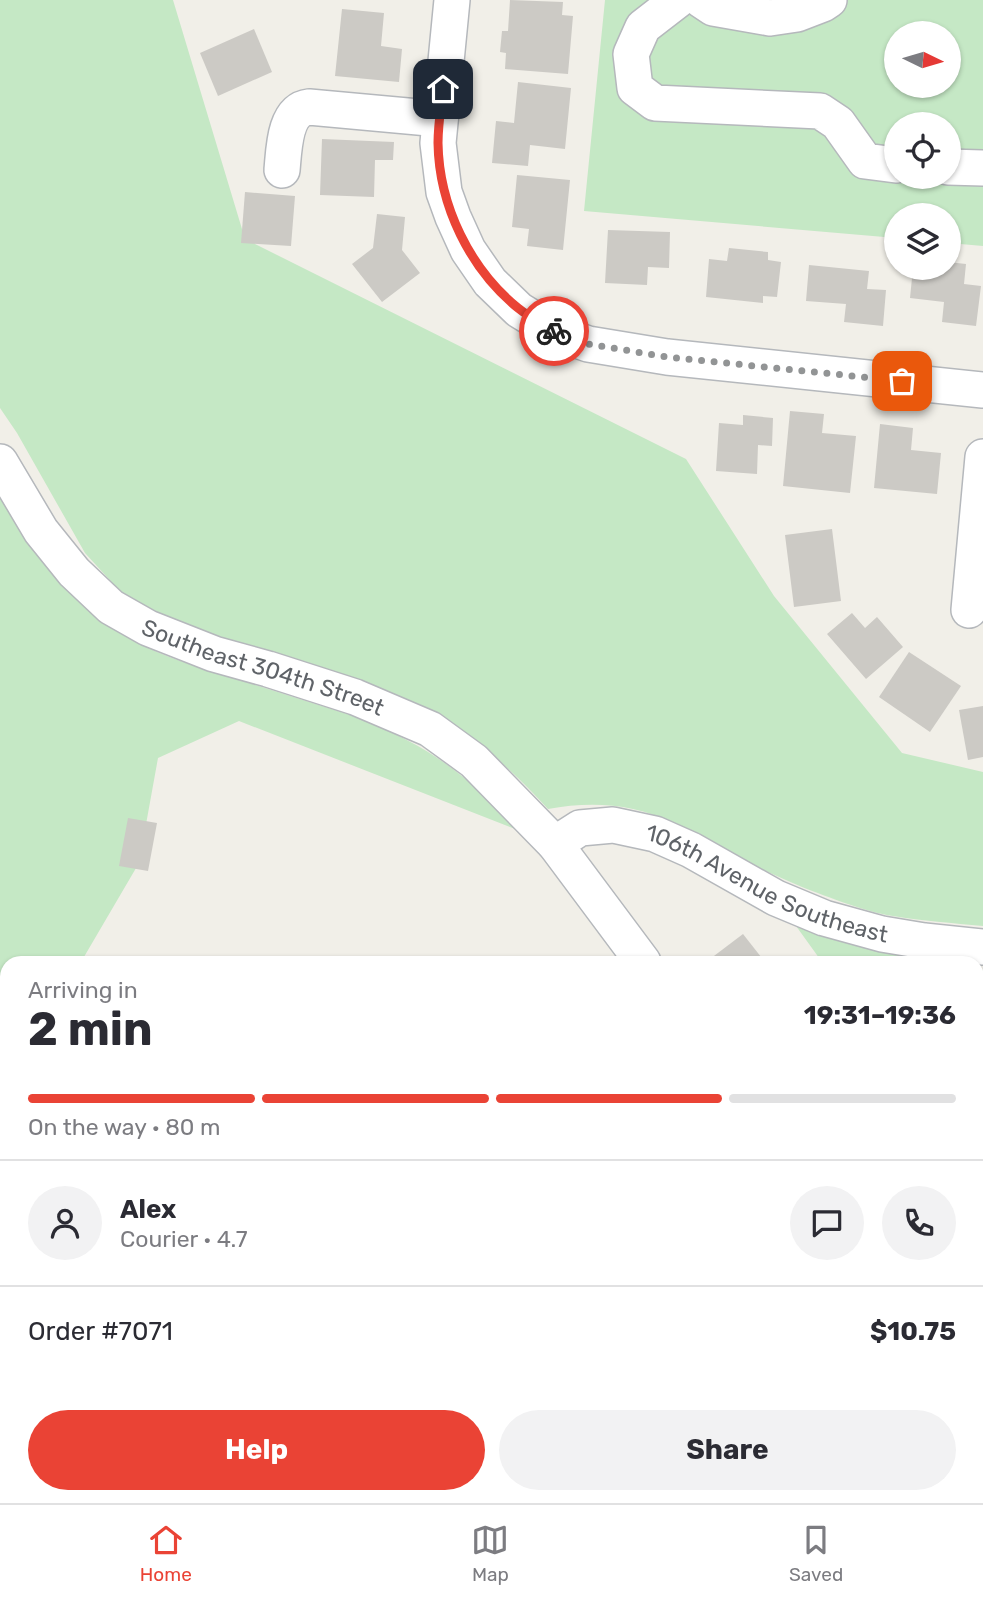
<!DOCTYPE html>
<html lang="en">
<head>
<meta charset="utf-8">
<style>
  :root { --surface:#fff; --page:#f2f2f3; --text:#2b2b33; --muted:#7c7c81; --line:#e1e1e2; --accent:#ea4335 }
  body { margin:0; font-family:Rubik,sans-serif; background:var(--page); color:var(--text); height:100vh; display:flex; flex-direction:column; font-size:26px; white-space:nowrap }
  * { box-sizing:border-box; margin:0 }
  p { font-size:23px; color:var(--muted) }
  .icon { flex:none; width:38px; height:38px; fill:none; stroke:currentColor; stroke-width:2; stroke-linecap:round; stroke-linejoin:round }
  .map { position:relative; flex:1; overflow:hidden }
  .sheet { position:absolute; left:0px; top:956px; width:984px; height:548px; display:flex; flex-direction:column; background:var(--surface); border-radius:21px 21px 0 0; box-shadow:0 2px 5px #0004 }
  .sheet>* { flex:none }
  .needle { width:46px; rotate:95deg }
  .fabs { position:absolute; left:884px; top:21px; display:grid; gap:14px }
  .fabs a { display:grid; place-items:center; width:77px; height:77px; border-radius:50%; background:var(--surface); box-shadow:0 2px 5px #0004; font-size:35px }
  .pin { position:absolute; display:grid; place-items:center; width:60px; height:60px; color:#fff; margin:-30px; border-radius:14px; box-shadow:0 4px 10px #0006 }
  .courier { position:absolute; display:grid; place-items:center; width:70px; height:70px; margin:-35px; border:5px solid #ea4335; border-radius:50%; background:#fff; color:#222; box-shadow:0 2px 9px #0007 }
  .headline em { font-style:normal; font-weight:700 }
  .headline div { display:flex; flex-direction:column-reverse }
  .headline { display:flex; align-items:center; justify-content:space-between; height:119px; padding:0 28px }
  h1 { font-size:46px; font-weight:700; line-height:52px }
  .bar { display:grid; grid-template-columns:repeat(4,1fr); gap:10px 7px; align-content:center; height:84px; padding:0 28px }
  .bar i { height:9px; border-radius:5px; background:var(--line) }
  .bar .on { background:var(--accent) }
  .bar p { grid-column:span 4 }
  .line { display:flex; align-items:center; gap:18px; padding:0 28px; border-top:2px solid var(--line) }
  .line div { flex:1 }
  .round { display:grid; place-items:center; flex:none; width:74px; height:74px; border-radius:37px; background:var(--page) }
  .primary-button { display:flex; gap:14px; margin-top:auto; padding:14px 28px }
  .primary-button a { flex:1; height:80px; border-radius:42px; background:var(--accent); color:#fff; font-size:28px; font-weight:700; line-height:80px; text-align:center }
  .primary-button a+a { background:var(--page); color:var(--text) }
  .dock { display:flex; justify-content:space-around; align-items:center; height:98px; border-top:2px solid var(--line); background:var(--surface); font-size:19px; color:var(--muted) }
  .dock a { display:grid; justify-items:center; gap:4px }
  .dock .on { color:var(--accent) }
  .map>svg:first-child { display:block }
  .green { fill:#c5e8c5; fill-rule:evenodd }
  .building { fill:#cccac5 }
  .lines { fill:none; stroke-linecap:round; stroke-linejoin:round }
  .minor-casing { stroke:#b5b8bc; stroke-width:38 }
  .minor { stroke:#fff; stroke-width:35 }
  .done { stroke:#929495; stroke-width:7; stroke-dasharray:0 12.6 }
  .route { stroke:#ea4335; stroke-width:9 }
  .labels { text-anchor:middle; stroke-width:5; stroke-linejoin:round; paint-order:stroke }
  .street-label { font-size:23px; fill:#5f6368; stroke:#fff }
</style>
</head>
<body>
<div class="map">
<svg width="983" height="1503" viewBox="0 0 983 1503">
  <rect width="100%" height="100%" fill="#f1efe8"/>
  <g class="green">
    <path d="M0 0H173L245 239 686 459 774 596 902 753 983 772V926C953 923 922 921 893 916 866 912 828 897 802 887 772 874 743 861 715 846 688 832 663 815 633 809 605 803 576 804 548 809 525 784 502 762 475 741L207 640 135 603 117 588 85 553 17 433 0 408Z"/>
    <path d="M605 0H983V246L949 243 948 215H896V238L584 211ZM896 33H948V86H896ZM896 124H948V177H896Z"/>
    <path d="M0 491C34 562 84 619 157 652 185 664 215 672 243 681 284 694 325 707 366 720 394 733 421 746 446 764 474 784 499 808 523 832L239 721 158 758 139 863 81 962H7V1010L0 1007Z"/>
    <polygon points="791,919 856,944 931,962 822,962"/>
    <polygon points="976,970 983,970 983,1187 976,1178"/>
  </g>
  <g class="building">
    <polygon points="510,0 563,2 562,15 573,16 568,74 505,69 506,53 500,52 502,31 508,31"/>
    <polygon points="342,9 384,13 381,46 402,49 399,82 335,76"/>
    <polygon points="254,29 272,72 218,96 200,53"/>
    <polygon points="518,82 571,88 565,149 530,145 528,166 492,163 496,121 514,123"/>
    <polygon points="322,139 394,142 393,160 375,160 374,197 320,195"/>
    <polygon points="517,175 570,180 563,250 527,246 529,229 512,227"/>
    <polygon points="245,192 295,196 291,246 241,243"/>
    <polygon points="377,214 405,217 402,250 420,273 382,302 352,264 373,248"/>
    <polygon points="608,230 670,232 669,268 648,267 647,285 605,283"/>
    <polygon points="729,248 768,252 768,260 781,262 777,297 763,296 763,303 706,297 709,259 727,261"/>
    <polygon points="948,262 966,264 964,284 981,286 976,326 942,322 944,302 910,298 913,268 948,268"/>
    <polygon points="809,265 869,271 867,289 886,290 883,326 844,322 846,304 806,301"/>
    <polygon points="790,411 824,414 822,433 856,436 850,493 783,486"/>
    <polygon points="743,415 773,418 772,446 758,445 757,474 716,471 719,423 743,425"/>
    <polygon points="880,424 913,428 911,450 941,453 937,494 874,488"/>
    <polygon points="832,529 841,601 794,607 785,535"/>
    <polygon points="852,613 865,628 877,617 903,647 866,679 827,634"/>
    <polygon points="909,652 961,686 930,732 879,697"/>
    <polygon points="983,706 983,757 968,760 959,710"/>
    <polygon points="128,818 157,823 148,871 119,866"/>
    <polygon points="743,934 765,962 706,962"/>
    <polygon points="0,1244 7,1245 7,1311 0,1310"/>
    <polygon points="976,1400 983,1403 983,1460 976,1473"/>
    <polygon points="25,1496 104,1496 105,1503 27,1503"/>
    <polygon points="400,1496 428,1496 429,1503 401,1503"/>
  </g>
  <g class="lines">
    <defs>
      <g id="minor">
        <polyline points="452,0 438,143 444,192 453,217 468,250 490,282 519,310 555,332 588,344 667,357 983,390"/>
        <polyline points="678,0 643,27 631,54 635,88 655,103 820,111 838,123 865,161 896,165"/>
        <polyline points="701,0 713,8 770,18 797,14 823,4 829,0"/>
        <polyline points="948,167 983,168"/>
        <path d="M282 170C284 150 284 110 309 107L440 119"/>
        <path id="s1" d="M0 462 41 531 74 572 111 607 148 628 214 654 268 669 355 697 430 729 474 761 555 844 643 962"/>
        <polyline points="969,610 983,457"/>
        <path id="s2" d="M555 844 580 828 613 825 655 834 691 850 776 898 824 918 882 934 924 941 983 947"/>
        <polyline points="0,1144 7,1145"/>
        <polyline points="226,1496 231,1503"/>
        <polyline points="472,1503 472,1496"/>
        <polyline points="808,1503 819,1496"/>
      </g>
    </defs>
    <use href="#minor" class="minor-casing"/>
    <use href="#minor" class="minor"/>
  </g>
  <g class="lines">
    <polyline class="done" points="554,331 588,344 667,357 902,381"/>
    <path class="route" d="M443 89C441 107 438 125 438 143 439 206 470 269 518 308 529 317 542 324 554 331"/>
  </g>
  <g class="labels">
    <g class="street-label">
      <text dy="8" stroke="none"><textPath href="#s1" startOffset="348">Southeast 304th Street</textPath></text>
      <text dy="8" stroke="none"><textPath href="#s2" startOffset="229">106th Avenue Southeast</textPath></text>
    </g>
  </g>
</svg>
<div class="fabs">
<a><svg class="needle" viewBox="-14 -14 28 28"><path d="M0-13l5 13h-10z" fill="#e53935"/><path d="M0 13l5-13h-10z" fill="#7c7c81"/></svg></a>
<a><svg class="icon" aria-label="locate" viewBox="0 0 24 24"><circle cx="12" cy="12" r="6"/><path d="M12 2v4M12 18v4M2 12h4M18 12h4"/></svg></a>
<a><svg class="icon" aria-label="layers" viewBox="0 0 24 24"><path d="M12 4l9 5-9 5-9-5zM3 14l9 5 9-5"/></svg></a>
</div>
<div class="pin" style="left:902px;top:381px;background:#ea580c"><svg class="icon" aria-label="bag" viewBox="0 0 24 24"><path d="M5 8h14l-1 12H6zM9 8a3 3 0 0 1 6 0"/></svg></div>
<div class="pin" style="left:443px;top:89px;background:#1f2937"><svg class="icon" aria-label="home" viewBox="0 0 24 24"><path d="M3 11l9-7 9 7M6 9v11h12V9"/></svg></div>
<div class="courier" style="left:554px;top:331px"><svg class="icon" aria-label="bike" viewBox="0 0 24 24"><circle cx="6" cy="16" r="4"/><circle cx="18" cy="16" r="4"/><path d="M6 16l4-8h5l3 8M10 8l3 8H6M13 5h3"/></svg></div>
<section class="sheet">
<div class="headline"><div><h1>2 min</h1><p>Arriving in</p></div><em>19:31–19:36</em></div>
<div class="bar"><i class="on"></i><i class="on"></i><i class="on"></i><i></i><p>On the way · 80 m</p></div>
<div class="line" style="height:126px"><a class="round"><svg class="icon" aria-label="person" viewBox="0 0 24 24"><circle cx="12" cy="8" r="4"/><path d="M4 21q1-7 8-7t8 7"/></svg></a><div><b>Alex</b><p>Courier · 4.7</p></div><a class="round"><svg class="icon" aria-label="chat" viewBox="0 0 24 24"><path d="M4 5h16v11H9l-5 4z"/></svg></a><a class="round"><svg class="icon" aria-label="phone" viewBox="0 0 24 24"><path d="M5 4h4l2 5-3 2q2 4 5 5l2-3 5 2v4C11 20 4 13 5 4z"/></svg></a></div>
<div class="line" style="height:91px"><div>Order #7071</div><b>$10.75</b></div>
<div class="primary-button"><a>Help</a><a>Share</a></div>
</section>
</div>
<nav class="dock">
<a class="on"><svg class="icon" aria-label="home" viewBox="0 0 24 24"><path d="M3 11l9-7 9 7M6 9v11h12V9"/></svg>Home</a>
<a><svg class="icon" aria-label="map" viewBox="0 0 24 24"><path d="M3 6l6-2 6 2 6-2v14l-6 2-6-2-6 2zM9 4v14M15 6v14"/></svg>Map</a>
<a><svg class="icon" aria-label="saved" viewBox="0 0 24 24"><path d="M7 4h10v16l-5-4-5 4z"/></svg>Saved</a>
</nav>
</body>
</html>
